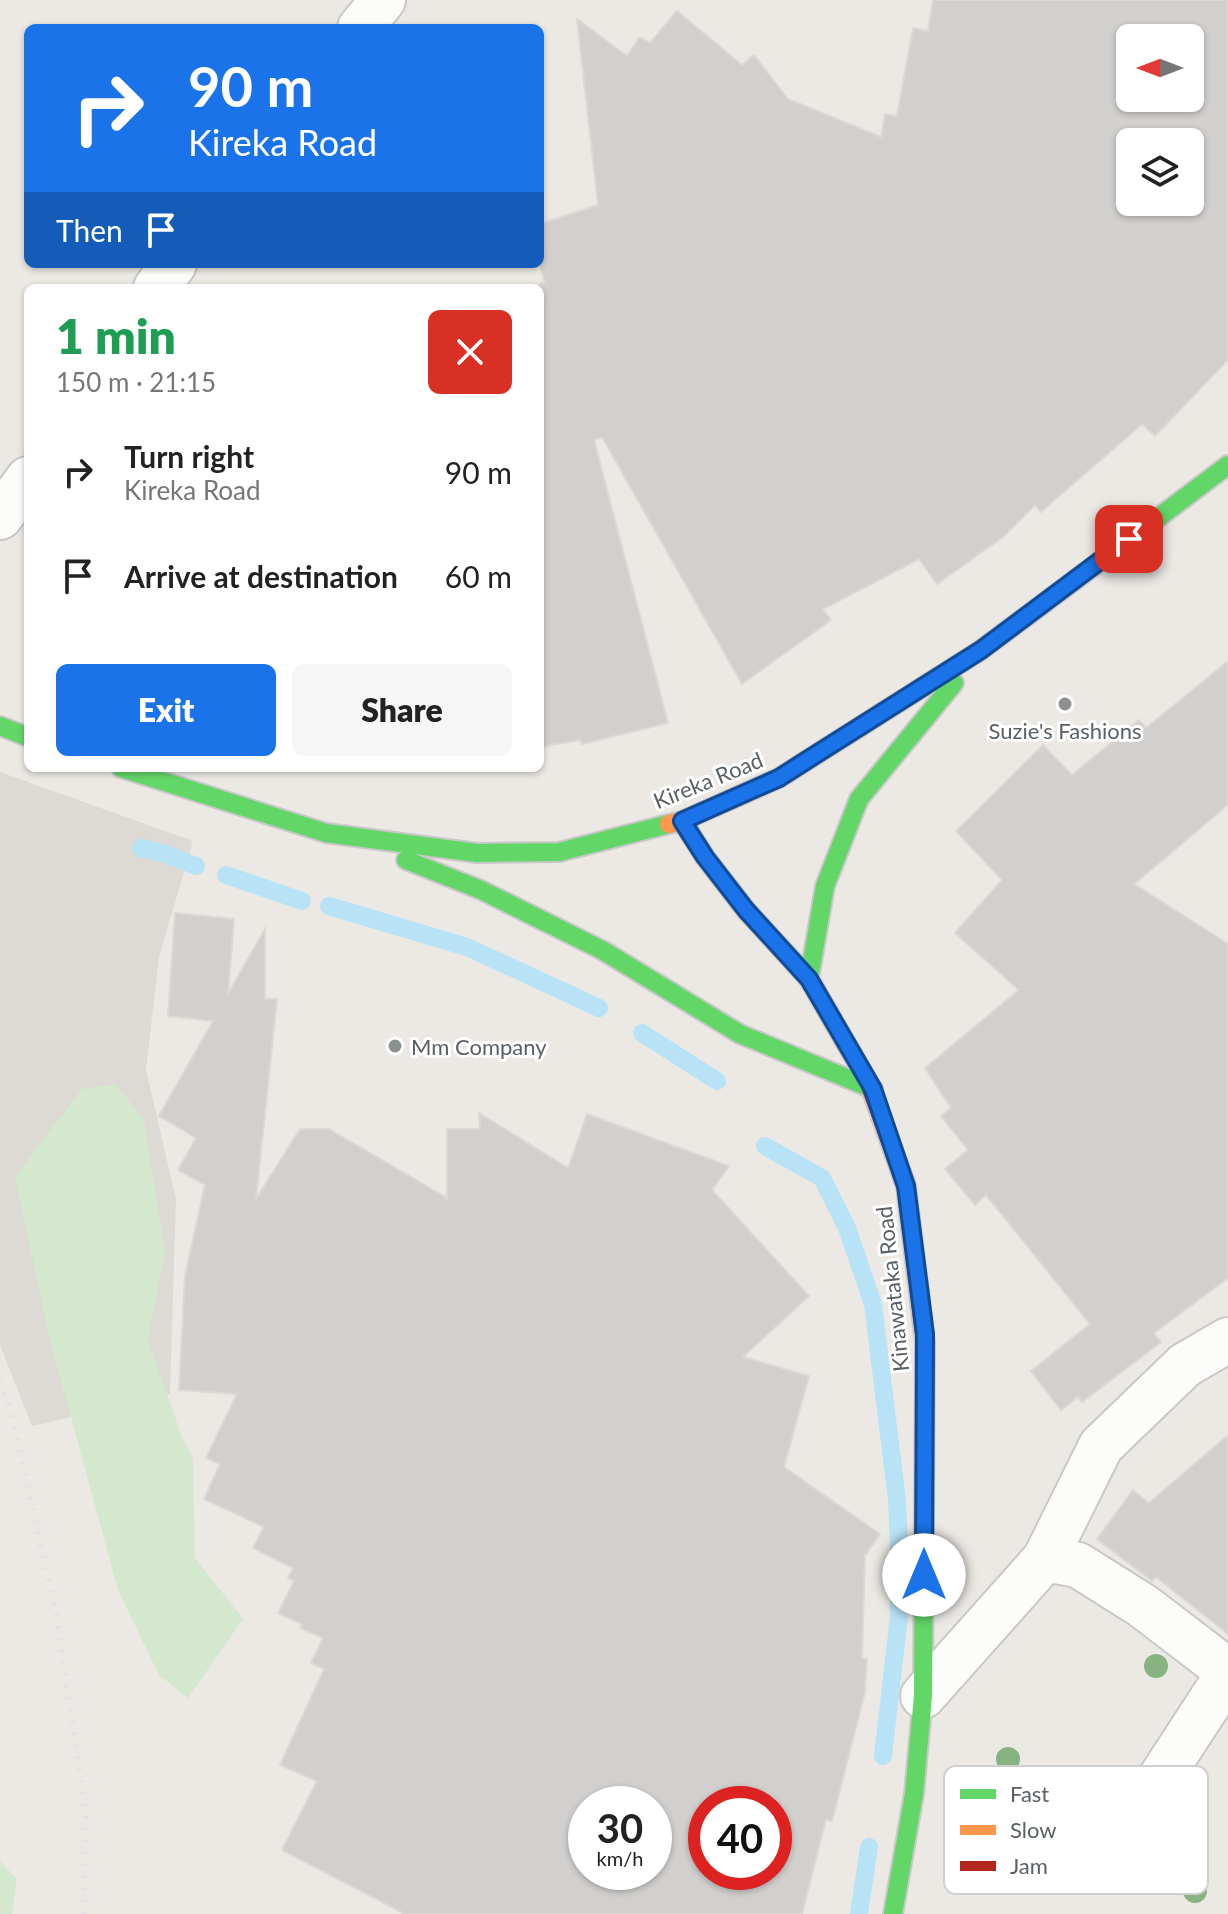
<!DOCTYPE html>
<html lang="en">
<head>
<meta charset="utf-8">
<style>
  :root { --surface:#fff; --page:#f6f6f6; --text:#222; --muted:#767676; --accent:#1a73e8 }
  body { margin:0; font-family:Lato,sans-serif; background:var(--page); color:var(--text); height:100vh; display:flex; flex-direction:column; font-size:30px; white-space:nowrap }
  * { box-sizing:border-box; margin:0 }
  p { font-size:26px; color:var(--muted) }
  .icon { flex:none; width:44px; height:44px; fill:none; stroke:currentColor; stroke-width:2; stroke-linecap:round; stroke-linejoin:round }
  .map { position:relative; flex:1; overflow:hidden }
  .details { position:absolute; left:24px; top:284px; width:520px; height:488px; display:flex; flex-direction:column; background:var(--surface); border-radius:12px; box-shadow:0 2px 6px #0004 }
  .details>* { flex:none }
  .hud { position:absolute; left:24px; top:24px; width:520px; height:244px; border-radius:12px; box-shadow:0 2px 6px #0004; background:#1a73e8; color:#fff; overflow:hidden }
  .needle { width:52px; rotate:270deg }
  .controls { position:absolute; left:1116px; top:24px; display:grid; gap:16px }
  .controls a { display:grid; place-items:center; width:88px; height:88px; border-radius:12px; background:var(--surface); box-shadow:0 2px 6px #0004; font-size:40px }
  .speed { position:absolute; left:568px; top:1786px; display:flex; gap:16px; font-size:40px; font-weight:700; text-align:center }
  .speed>* { display:grid; place-content:center; width:104px; height:104px; border-radius:50%; background:var(--surface); box-shadow:0 2px 6px #0004; line-height:1 }
  .speed small { font-size:20px; font-weight:400 }
  .speed .limit { border:12px solid #d22; background:#fff; color:#111 }
  .pin { position:absolute; display:grid; place-items:center; width:68px; height:68px; color:#fff; margin:-34px; border-radius:16px; box-shadow:0 4px 12px #0006 }
  .me { position:absolute; width:88px; margin:-44px; rotate:0deg; stroke-linejoin:round; filter:drop-shadow(0 0 6px #0008) }
  .turn { display:flex; align-items:center; gap:28px; height:168px; padding:0 32px; font-size:36px }
  .turn .icon { width:104px; height:104px; stroke-width:2.5 }
  .turn b { display:block; font-size:56px; line-height:68px }
  .then { display:flex; align-items:center; height:76px; padding:0 32px; background:#0003; gap:16px; font-size:30px }
  .round { display:grid; place-items:center; flex:none; width:84px; height:84px; border-radius:12px; background:var(--page) }
  .head { display:flex; align-items:center; justify-content:space-between; height:136px; padding:0 32px }
  h1 { font-size:48px; font-weight:800; line-height:60px; color:#1e9e55 }
  .action { display:flex; gap:16px; margin-top:auto; padding:16px 32px }
  .action a { flex:1; height:92px; border-radius:12px; background:var(--accent); color:#fff; font-size:32px; font-weight:800; line-height:92px; text-align:center }
  .action a+a { background:var(--page); color:var(--text) }
  ul { padding:0; list-style:none }
  li { display:flex; align-items:center; gap:24px; height:104px; padding:0 32px }
  li div { flex:1 }
  li b { display:block; font-size:30px }
  li em { font-style:normal }
  .map>svg:first-child { display:block }
</style>
</head>
<body>
<div class="map">
<svg width="1228" height="1914" viewBox="0 0 1228 1914">
  <rect width="100%" height="100%" fill="#ece9e5"/>
  <path fill="#dddad6" d="M0,772L193,841L159,957L146,1070L176,1199L170,1394L32,1426L0,1345Z"/>
  <g fill="#d4e8ce">
    <path d="M116,1084L144,1120L165,1252L148,1340L182,1437L193,1458L195,1558L243,1619L188,1698L159,1675L118,1590L49,1336L15,1177L82,1089Z"/>
    <path d="M0,1861L17,1879L12,1914H0Z"/>
  </g>
  <g fill="none" stroke-linecap="round" stroke-linejoin="round">
    <g stroke="#b8e3f7" stroke-width="18">
      <path d="M141,848L163,853L196,866"/>
      <path d="M226,875L302,901"/>
      <path d="M329,906L467,947L599,1008"/>
      <path d="M642,1033L717,1081"/>
      <path d="M765,1146L822,1178L847,1228L873,1304L897,1500L899,1548V1616L883,1756"/>
      <path d="M859,1914L869,1847"/>
    </g>
  </g>
  <g fill="#d2d0ce" stroke="#dcd8d4" stroke-width="2" fill-rule="evenodd">
    <path d="M933,0H1228V360L1155,436L1142,424L1041,512L1035,505L1003,537L937,584L919,559L823,609L831,620L742,684L602,437L594,440L668,723L582,744L580,740L540,747V284L545,282L540,267V224L598,205L577,19L627,56L640,37L650,43L677,11L742,65L754,55L788,99L881,137L885,114L897,116L913,28L928,31ZM1130,38H1190V98H1130ZM1130,142H1190V202H1130Z"/>
    <path d="M1228,661V805L1134,884L1228,944V1278L1154,1333L1161,1342L1082,1402L1078,1397L1061,1410L1031,1371L1090,1324L986,1195L975,1205L945,1169L968,1150L941,1116L951,1108L925,1068L1019,990L955,933L1002,880L956,831L1043,745L1072,775L1139,720L1146,728Z"/>
    <path d="M175,913L234,919L228,994L265,929V999H277L256,1199L300,1129H329L447,1198V1129H480L479,1113L568,1168L587,1114L729,1166L712,1190L809,1296L743,1357L809,1376L784,1467L880,1534L865,1556L862,1658L867,1659L865,1692L832,1821L826,1819L802,1914H405L282,1850L317,1781L280,1765L324,1669L311,1663L323,1638L300,1628L302,1624L278,1613L294,1581L288,1578L293,1568L253,1548L264,1527L204,1499L220,1464L206,1458L237,1394L179,1390L185,1276L205,1185L178,1170L196,1138L159,1116L213,1021L168,1016ZM586,1804H654V1872H586ZM706,1804H774V1872H706Z"/>
    <path d="M1228,1435V1634L1156,1577L1152,1581L1097,1539L1133,1490L1149,1503Z"/>
  </g>
  <g fill="none" stroke-linecap="round" stroke-linejoin="round">
    <g stroke="#c8c8c8" stroke-width="48">
      <g id="street">
        <path d="M360,28L383,0"/>
        <path d="M156,288L174,264"/>
        <path d="M0,517L28,479"/>
        <path d="M1045,1559L1078,1565L1143,1606L1228,1671"/>
        <path d="M923,1696L1045,1559L1101,1446L1185,1365L1228,1340"/>
        <path d="M1107,1860L1228,1674"/>
      </g>
    </g>
    <g stroke="#c8c8c8" stroke-width="22">
      <g id="fast">
        <path d="M1130,539L1228,465"/>
        <path d="M0,726L28,737"/>
        <path d="M121,768L326,833L477,853L559,852L669,824"/>
        <path d="M406,860L481,890L602,950L740,1034L873,1089"/>
        <path d="M809,979L825,886L859,799L954,683"/>
        <path d="M893,1914L914,1794L923,1696L925,1343"/>
      </g>
    </g>
    <g stroke="#c8c8c8" stroke-width="22">
      <g id="slow">
        <path d="M682,821L705,857L746,910L809,979L869,1083"/>
        <path d="M669,824L682,821L779,778L981,650L1130,539"/>
      </g>
    </g>
    <g stroke="#c8c8c8" stroke-width="22">
      <path id="jam" d="M869,1083L906,1186L925,1343"/>
    </g>
    <use href="#street" stroke="#fcfcfb" stroke-width="44"/>
    <use href="#fast" stroke="#63d668" stroke-width="18"/>
    <use href="#slow" stroke="#ff974d" stroke-width="18"/>
    <use href="#jam" stroke="#b3261e" stroke-width="18"/>
    <path stroke="#e2e2e2" stroke-width="6" stroke-dasharray="2 10" stroke-linecap="butt" d="M0,1381L11,1413L55,1608L86,1813L83,1914"/>
  </g>
  <g fill="#87b380">
    <circle cx="1156" cy="1666" r="12"/>
    <circle cx="1008" cy="1759" r="12"/>
    <circle cx="1195" cy="1891" r="12"/>
  </g>
  <g fill="none" stroke-linecap="round" stroke-linejoin="round">
    <g stroke="#114b97" stroke-width="20">
      <path id="route" d="M924,1575L925,1334L906,1186L873,1089L809,979L746,910L705,857L682,821L779,778L804,762L981,650L1129,539"/>
    </g>
    <use href="#route" stroke="#1a73e8" stroke-width="14"/>
  </g>
  <g fill="#8d9091" stroke="#fff" stroke-width="3">
    <circle cx="1065" cy="704" r="8"/>
    <circle cx="395" cy="1046" r="8"/>
  </g>
  <g text-anchor="middle" dominant-baseline="central" stroke-width="6" stroke-linejoin="round" paint-order="stroke">
    <g font-size="22" fill="#5a6064" stroke="#fff">
      <text x="1065" y="730">Suzie's Fashions</text>
      <text x="411" y="1046" text-anchor="start">Mm Company</text>
    </g>
    <g font-size="22" fill="#5a6064" stroke="#fff">
      <text transform="translate(708 780) rotate(-22)">Kireka Road</text>
      <text transform="translate(892 1289) rotate(-96)">Kinawataka Road</text>
    </g>
  </g>
  <rect x="944" y="1766" width="264" height="128" rx="12" fill="#fff" stroke="#cecfd0" stroke-width="2"/>
  <rect x="960" y="1789" width="36" height="10" fill="#63d668"/>
  <rect x="960" y="1825" width="36" height="10" fill="#ff974d"/>
  <rect x="960" y="1861" width="36" height="10" fill="#b3261e"/>
  <g font-size="22" fill="#5a6064">
    <text x="1010" y="1802">Fast</text>
    <text x="1010" y="1838">Slow</text>
    <text x="1010" y="1874">Jam</text>
  </g>
</svg>
<div class="controls">
<a><svg class="needle" viewBox="-14 -14 28 28"><path d="M0-13l5 13h-10z" fill="#e53935"/><path d="M0 13l5-13h-10z" fill="#767676"/></svg></a>
<a><svg class="icon" aria-label="layers" viewBox="0 0 24 24"><path d="M12 4l9 5-9 5-9-5zM3 14l9 5 9-5"/></svg></a>
</div>
<div class="speed"><div>30<small>km/h</small></div><div class="limit">40</div></div>
<div class="pin" style="left:1129px;top:539px;background:#d93025"><svg class="icon" aria-label="arrive" viewBox="0 0 24 24"><path d="M6 21V4h12l-3 4 3 4H6"/></svg></div>
<svg class="me" style="left:924px;top:1575px" viewBox="-20 -20 40 40"><circle r="19" fill="#fff"/><path d="M0-13L10 11 0 6-10 11z" fill="#1a73e8"/></svg>
<div class="hud">
<div class="turn"><svg class="icon" aria-label="right" viewBox="0 0 24 24"><path d="M7 20v-9h11M14 6l5 5-5 5"/></svg><div><b>90 m</b>Kireka Road</div></div>
<div class="then">Then<svg class="icon" aria-label="arrive" viewBox="0 0 24 24"><path d="M6 21V4h12l-3 4 3 4H6"/></svg></div>
</div>
<section class="details">
<div class="head"><div><h1>1 min</h1><p>150 m · 21:15</p></div><a class="round" style="background:#d93025;color:#fff"><svg class="icon" aria-label="close" viewBox="0 0 24 24"><path d="M6 6l12 12M18 6L6 18"/></svg></a></div>
<ul>
<li><svg class="icon" aria-label="right" viewBox="0 0 24 24"><path d="M7 20v-9h11M14 6l5 5-5 5"/></svg><div><b>Turn right</b><p>Kireka Road</p></div><em>90 m</em></li>
<li><svg class="icon" aria-label="arrive" viewBox="0 0 24 24"><path d="M6 21V4h12l-3 4 3 4H6"/></svg><div><b>Arrive at destination</b></div><em>60 m</em></li>
</ul>
<div class="action"><a>Exit</a><a>Share</a></div>
</section>
</div>
</body>
</html>
